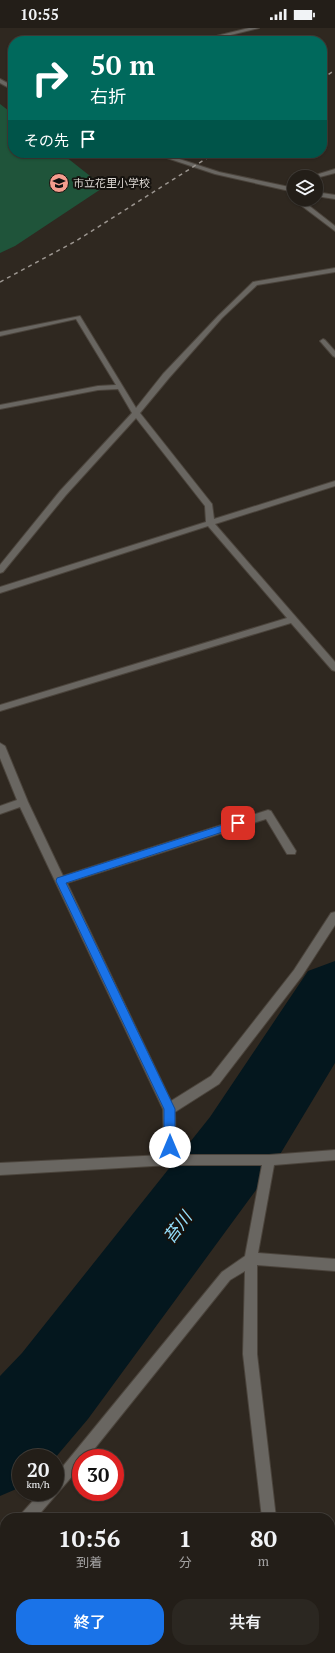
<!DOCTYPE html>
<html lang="ja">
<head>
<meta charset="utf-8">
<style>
  :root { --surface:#231e18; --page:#2b2721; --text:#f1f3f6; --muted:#a3a2a2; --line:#403c37; --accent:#1a73e8 }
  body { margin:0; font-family:"PT Serif","Noto Sans JP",serif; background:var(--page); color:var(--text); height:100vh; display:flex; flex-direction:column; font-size:15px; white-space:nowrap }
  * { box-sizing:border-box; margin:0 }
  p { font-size:13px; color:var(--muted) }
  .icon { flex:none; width:22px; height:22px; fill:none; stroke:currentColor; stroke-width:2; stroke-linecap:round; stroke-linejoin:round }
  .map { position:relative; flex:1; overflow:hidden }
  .sheet { position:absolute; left:0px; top:1485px; width:335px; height:140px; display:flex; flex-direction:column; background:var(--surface); border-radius:16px 16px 0 0; box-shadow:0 1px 3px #0004,0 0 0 1px var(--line) }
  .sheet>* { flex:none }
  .guide { position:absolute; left:8px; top:8px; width:319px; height:122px; border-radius:16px; box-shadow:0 1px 3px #0004,0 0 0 1px var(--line); background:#00695c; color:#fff; overflow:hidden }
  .fabs { position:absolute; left:287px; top:142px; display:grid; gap:8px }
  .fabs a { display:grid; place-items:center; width:36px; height:36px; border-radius:50%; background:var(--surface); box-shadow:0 1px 3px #0004,0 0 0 1px var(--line); font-size:20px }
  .speed { position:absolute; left:12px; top:1421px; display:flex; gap:8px; font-size:20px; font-weight:700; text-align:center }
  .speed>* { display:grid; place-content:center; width:52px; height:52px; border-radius:50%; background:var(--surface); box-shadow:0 1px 3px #0004,0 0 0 1px var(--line); line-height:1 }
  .speed small { font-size:10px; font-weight:400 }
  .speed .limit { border:6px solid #d22; background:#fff; color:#111 }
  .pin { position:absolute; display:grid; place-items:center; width:34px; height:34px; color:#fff; margin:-17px; border-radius:8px; box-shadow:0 2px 6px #0006 }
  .me { position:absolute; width:44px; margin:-22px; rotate:0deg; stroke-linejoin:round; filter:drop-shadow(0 0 3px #0008) }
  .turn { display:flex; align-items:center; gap:14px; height:84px; padding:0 16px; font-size:18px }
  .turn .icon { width:52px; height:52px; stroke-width:2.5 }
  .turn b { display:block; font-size:28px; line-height:34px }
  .then { display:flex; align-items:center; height:38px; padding:0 16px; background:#0003; gap:8px; font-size:15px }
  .eta { display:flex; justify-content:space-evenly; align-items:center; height:68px; text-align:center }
  .eta b { font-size:24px; font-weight:600; line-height:28px }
  .action { display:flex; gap:8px; margin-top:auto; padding:8px 16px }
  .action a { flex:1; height:46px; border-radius:16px; background:var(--accent); color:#fff; font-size:16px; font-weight:600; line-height:46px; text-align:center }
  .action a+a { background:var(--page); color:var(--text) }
  .status { display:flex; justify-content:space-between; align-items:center; height:28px; padding:0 20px; background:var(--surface); direction:ltr }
  .status svg { height:11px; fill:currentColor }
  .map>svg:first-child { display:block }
</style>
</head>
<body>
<div class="status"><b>10:55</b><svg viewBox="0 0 49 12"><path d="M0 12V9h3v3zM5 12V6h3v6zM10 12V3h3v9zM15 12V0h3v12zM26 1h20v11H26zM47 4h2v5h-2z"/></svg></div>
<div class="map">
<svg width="335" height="1625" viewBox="0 0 335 1625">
  <rect width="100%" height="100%" fill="#2f2820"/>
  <path fill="#1f543a" d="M0,76L13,86V125H61L104,159L15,218L0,225Z"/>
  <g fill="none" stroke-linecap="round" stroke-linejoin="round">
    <path fill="#04171e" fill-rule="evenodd" d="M335,933V1035L270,1143L88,1391L55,1430H21V1459L0,1468V1348L22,1325L210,1089L308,943Z"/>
    <g stroke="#4b443c" stroke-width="2">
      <g id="minor">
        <path d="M249,0H259L206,13H196Z"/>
        <path d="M0,51L13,58V62L0,55Z"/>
        <path d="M152,125H161L219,144L294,160V164L215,146Z"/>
        <path d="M335,141V145L316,150L309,149Z"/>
        <path d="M316,164L335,167V171L316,168Z"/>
        <path d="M296,171H302L303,173L335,198V203L298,175Z"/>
        <path d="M335,240V244L257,257L222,290L169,350L140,385L212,476L214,491L335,453V458L215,496L335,634V643L332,642L291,595L0,683V677L287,590L208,498L0,565V559L206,494L205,478L136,390L66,467L3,544L0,545V537L60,463L132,385L118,361L98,362L0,381V377L98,358L116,357L76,291L0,308V304L80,288L136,380L163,346L218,288L253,254Z"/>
        <path d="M323,311L325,312L335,323V329L333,328L320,313Z"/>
        <path d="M0,715L5,718L28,774L63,848L268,782L271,783L296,823L295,826H287L266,791L67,855L171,1073L211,1048L294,942L331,885L335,884V897L302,948L219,1056L175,1084L176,1127H269L335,1122V1132L274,1137L258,1225L335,1231V1243L257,1237V1326L276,1490H262L243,1326L245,1243L230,1252L87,1430H81V1438L36,1490H20L22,1485L41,1464H55V1448L222,1244L245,1228L262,1137H170L0,1147V1135L164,1127L163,1081L20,779L0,786V778L17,772L0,730Z"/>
        <path d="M5,1509V1526L0,1528V1511Z"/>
        <rect x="279" y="1620" width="14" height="5"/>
      </g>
    </g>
    <use href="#minor" fill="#696661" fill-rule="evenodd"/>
    <g stroke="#9b958f" stroke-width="1.5" stroke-dasharray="4 4" stroke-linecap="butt">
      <path d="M322,51L335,42"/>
      <path d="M0,254L76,213L215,125"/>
    </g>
  </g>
  <path fill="#1a73e8" stroke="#114b97" d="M238,792L241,793L243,795L241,798L66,855L175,1081V1119L174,1123L170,1124L166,1123L164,1119V1081L56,853L57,850Z"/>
  <defs>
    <g id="school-disc" transform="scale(1)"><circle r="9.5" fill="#f59d8e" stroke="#15120e"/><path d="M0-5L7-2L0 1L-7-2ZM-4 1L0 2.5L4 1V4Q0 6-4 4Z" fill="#111"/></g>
  </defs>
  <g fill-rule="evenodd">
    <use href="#school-disc" x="59" y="155"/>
  </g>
  <g text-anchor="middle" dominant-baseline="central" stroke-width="4" stroke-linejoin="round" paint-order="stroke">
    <g font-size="11" fill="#dcd7d2" stroke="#15120e" text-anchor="start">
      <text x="73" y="155">市立花里小学校</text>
    </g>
    <g font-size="17" font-style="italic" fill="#95e0fd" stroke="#15120e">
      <text transform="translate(177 1199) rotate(-53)">苔川</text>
    </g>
  </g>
</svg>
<div class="fabs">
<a><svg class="icon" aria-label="layers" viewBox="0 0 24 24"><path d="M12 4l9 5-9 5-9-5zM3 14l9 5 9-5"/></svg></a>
</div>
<div class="speed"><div>20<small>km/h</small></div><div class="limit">30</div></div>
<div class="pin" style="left:238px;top:795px;background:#d93025"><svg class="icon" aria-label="arrive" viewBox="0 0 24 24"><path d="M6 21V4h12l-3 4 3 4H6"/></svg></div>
<svg class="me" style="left:170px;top:1119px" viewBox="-20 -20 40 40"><circle r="19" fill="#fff"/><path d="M0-13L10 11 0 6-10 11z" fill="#1a73e8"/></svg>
<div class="guide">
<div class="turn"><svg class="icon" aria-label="right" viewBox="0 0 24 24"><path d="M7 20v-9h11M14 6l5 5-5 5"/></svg><div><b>50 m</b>右折</div></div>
<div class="then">その先<svg class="icon" aria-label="arrive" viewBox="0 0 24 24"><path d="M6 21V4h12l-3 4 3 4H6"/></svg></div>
</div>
<section class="sheet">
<div class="eta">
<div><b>10:56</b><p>到着</p></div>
<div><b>1</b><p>分</p></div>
<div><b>80</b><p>m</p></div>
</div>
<div class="action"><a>終了</a><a>共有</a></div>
</section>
</div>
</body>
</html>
